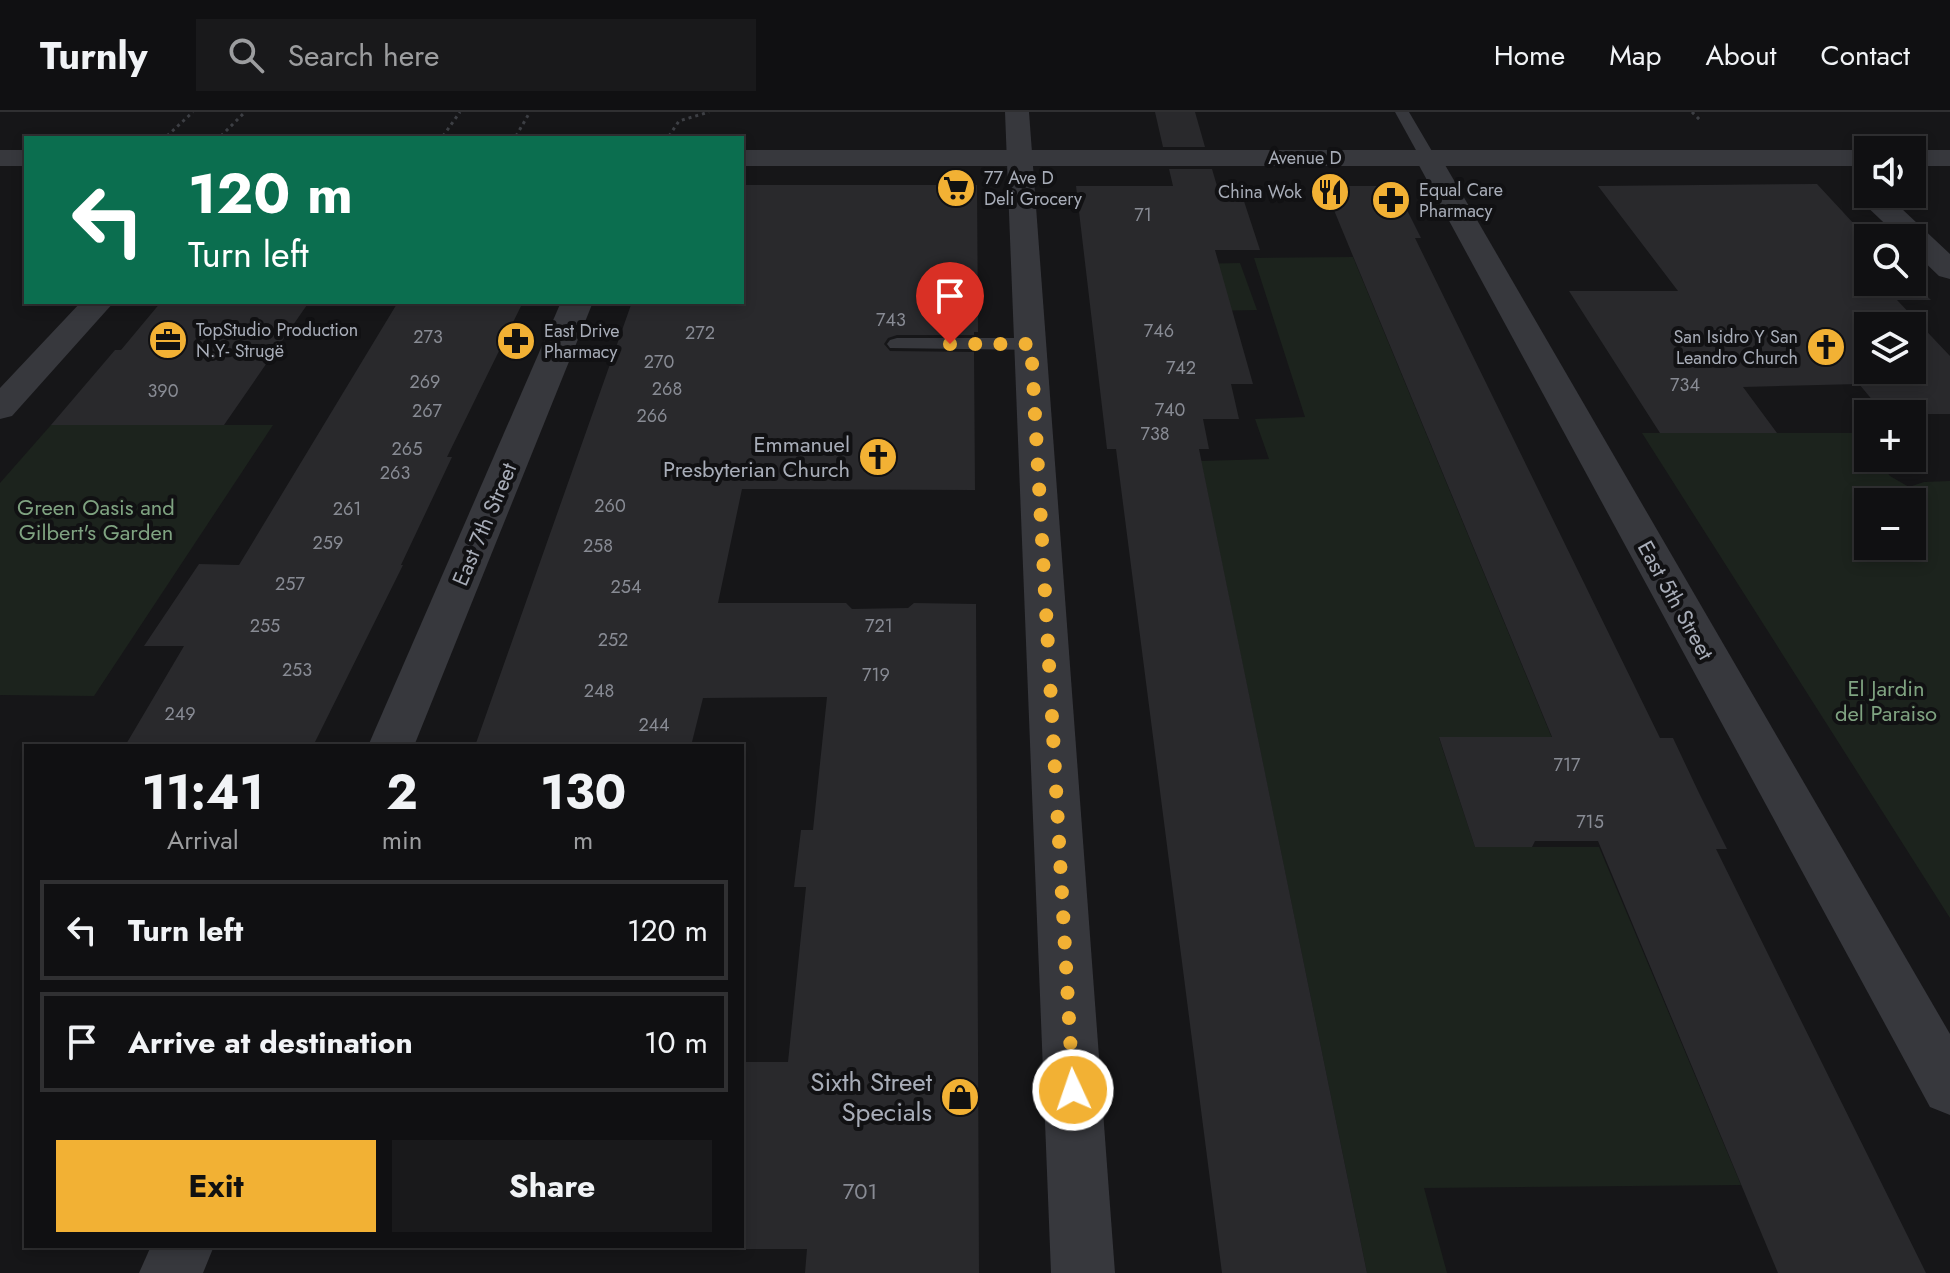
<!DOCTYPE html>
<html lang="en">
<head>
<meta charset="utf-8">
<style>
  :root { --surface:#101012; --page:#19191b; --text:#f1f3f6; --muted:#9c9d9f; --line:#303032; --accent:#f2b134 }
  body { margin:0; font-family:Jost,sans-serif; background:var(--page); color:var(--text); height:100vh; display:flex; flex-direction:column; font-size:30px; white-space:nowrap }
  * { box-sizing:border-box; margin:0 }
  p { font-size:26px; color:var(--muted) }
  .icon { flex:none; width:44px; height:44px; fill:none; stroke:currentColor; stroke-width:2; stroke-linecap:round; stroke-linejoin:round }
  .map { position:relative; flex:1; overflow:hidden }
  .drawer { position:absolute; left:24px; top:632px; width:720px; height:504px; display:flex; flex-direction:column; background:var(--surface); border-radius:0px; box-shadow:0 4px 12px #0003,0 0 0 2px var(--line) }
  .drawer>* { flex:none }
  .banner { position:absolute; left:24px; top:24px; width:720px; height:168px; border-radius:0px; box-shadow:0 4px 12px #0003,0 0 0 2px var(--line); background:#0b6e4f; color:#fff; overflow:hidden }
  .controls { position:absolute; left:1854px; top:24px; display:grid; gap:16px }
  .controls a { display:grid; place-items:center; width:72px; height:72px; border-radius:0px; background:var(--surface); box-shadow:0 4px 12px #0003,0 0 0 2px var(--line); font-size:40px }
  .pin { position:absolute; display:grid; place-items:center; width:68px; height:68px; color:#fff; margin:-82px -34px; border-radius:50% 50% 50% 0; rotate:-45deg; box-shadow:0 0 8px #0007 }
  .pin .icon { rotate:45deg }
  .me { position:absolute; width:88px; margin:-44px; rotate:357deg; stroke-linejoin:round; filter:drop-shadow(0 0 6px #0008) }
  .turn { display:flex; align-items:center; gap:28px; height:168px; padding:0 32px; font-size:36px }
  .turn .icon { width:104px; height:104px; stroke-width:2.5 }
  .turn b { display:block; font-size:56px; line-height:68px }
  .eta { display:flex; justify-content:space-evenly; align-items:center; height:136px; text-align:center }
  .eta b { font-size:48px; font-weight:700; line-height:56px }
  .button { display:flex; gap:16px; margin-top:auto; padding:16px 32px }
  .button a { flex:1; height:92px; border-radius:0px; background:var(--accent); color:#111; font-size:32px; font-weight:700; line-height:92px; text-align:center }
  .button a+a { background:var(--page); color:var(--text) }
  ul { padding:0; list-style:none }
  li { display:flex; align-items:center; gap:24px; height:100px; margin:0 16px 12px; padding:0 16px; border:4px solid var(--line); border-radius:0px }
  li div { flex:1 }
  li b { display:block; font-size:30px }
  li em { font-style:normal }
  header { display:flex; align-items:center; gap:48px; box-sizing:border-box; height:112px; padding:0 40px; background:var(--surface); border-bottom:2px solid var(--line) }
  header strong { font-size:38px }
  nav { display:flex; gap:44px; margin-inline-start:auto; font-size:28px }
  .search { width:560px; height:72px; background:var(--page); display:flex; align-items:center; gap:20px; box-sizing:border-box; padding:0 28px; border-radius:0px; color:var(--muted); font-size:30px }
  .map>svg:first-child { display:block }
</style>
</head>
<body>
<header>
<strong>Turnly</strong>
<div class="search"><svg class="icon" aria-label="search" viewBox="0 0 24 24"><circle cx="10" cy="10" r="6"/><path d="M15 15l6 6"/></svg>Search here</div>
<nav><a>Home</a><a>Map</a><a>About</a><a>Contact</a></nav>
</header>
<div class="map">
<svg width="1950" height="1161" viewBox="0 0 1950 1161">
  <rect width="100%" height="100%" fill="#161618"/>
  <g fill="#1c231d" fill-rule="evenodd">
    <path d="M1353,145L1552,626H1439L1475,735H1599L1741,1073L1424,1076L1447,1161H1367L1201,349L1269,347L1255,307L1305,305L1254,146Z"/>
    <path d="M1240,151L1257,198L1110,201L1099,154Z"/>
    <path d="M51,313H273L94,584L0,583V371Z"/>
    <path d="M1642,321H1853L1868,338V346H1875L1890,364L1909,375L1924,370L1950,369V806ZM1912,390V434H1868V390Z"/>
  </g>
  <g fill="#29292c" fill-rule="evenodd">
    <path d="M1155,0H1195L1205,35H1163Z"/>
    <path d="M1169,57H1212L1217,74H1239L1260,138H1215L1253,272H1231L1239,307H1203L1209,337H1199L1367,1161H1222L1116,337H1107L1076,74H1173Z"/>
    <path d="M1817,72L1868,127V170H1912L1931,188H1897L1950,244V302H1884L1859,272L1743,275L1777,321H1660L1569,179H1678L1598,74ZM1868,214H1912V258H1868Z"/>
    <path d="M742,73H977L978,220H974V223H897L888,226L884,232L890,239L974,240L975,378L742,377L718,491H846L852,497L908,496L914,491L976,492L979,1161H805L807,1137H742V950H788L806,775H794L801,718H813L827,585L703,586L691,634H475L632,190H742Z"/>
    <path d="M1324,74H1395L1421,126H1415L1660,626H1673L1699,681L1727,737H1716L1926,1161H1778L1598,729H1535L1532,735H1475L1439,625H1552Z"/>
    <path d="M161,190H309L224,313H51L115,238H121Z"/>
    <path d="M398,190H523L447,345H452L401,453H403L313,634H125L184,534H144L199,452L239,453Z"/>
  </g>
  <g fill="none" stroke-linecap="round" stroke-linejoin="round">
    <g stroke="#3d3f44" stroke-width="3" stroke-dasharray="3 4" stroke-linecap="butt">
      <path d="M1692,0L1700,8"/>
      <path d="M167,24L193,0"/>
      <path d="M221,24L245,0"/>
      <path d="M443,24L460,0"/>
      <path d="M516,24L530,0"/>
      <path d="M669,24L679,9L709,0"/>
    </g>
    <g fill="#37383d" fill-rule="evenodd">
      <path d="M1395,0H1409L1436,46L1434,49H1422Z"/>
      <path d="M897,226H1031L1041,232L1031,238L890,236L887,232L890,228Z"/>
    </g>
    <g fill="#37383d" fill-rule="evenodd">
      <path d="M1005,0H1029L1115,1161H1051Z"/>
      <path d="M1428,38L1437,40L1441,46L1950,922V1003L1930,995L1415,46L1419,40Z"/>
      <path d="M1868,74V82H1886L1950,142V167L1939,164L1912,138V126H1900L1860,88L1856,82L1860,76Z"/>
      <path d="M81,190H114L12,304L0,307V276Z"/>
      <path d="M561,190H593L414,634H368Z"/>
      <path d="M151,1134H214L203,1161H139Z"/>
    </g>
    <g fill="#37383d" fill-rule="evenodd">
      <rect x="0" y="38" width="26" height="16"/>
      <rect x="742" y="38" width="1126" height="16"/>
      <rect x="1912" y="38" width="38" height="16"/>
    </g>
  </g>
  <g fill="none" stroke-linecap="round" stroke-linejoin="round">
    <path stroke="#f2b134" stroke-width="14" stroke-dasharray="0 25.2" d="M950,232H1031L1073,978"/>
  </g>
  <defs>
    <g id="supermarket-disc" transform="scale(2)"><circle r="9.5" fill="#f2b134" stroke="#111113"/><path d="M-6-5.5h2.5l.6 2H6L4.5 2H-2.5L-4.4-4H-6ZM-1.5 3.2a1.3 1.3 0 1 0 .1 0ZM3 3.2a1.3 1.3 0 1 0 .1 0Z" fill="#111"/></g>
    <g id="restaurant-disc" transform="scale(2)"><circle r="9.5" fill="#f2b134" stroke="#111113"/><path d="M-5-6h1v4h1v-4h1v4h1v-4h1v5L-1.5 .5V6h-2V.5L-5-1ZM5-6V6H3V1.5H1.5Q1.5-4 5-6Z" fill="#111"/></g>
    <g id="pharmacy-disc" transform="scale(2)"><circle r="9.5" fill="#f2b134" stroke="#111113"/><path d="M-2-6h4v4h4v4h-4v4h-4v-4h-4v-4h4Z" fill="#111"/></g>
    <g id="office-disc" transform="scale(2)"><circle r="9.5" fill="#f2b134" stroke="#111113"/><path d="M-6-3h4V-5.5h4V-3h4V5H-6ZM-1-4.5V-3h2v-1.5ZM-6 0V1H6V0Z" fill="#111"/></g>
    <g id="church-disc" transform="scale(2)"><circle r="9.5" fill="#f2b134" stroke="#111113"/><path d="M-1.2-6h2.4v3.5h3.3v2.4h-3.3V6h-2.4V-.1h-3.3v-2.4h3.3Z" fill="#111"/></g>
    <g id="shop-disc" transform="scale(2)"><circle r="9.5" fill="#f2b134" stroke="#111113"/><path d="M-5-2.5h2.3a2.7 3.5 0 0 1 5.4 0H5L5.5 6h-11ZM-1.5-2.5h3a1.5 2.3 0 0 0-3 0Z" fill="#111"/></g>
  </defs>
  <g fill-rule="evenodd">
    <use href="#supermarket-disc" x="956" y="76"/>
    <use href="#restaurant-disc" x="1330" y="80"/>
    <use href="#pharmacy-disc" x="1391" y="88"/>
    <use href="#office-disc" x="168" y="228"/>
    <use href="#pharmacy-disc" x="516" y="229"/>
    <use href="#church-disc" x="1826" y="235"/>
    <use href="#church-disc" x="878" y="345"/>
    <use href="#shop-disc" x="960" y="985"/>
  </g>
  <g text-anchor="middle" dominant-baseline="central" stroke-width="8" stroke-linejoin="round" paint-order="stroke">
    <g font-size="18" fill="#a8adb8" stroke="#111113">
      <text x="1305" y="46">Avenue D</text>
    </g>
    <g font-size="18" fill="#a8adb8" stroke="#111113" text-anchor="start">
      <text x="984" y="66">77 Ave D<tspan x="984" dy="21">Deli Grocery</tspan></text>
      <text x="1419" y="78">Equal Care<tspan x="1419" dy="21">Pharmacy</tspan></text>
      <text x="1302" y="80" text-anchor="end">China Wok</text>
      <text x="196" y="218">TopStudio Production<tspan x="196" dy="21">N.Y- Strugë</tspan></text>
      <text x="544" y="219">East Drive<tspan x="544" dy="21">Pharmacy</tspan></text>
      <text x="1798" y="225" text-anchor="end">San Isidro Y San<tspan x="1798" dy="21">Leandro Church</tspan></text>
    </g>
    <g font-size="18" fill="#888b94">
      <text x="1143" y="103">71</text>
      <text x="891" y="208">743</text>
      <text x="1159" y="219">746</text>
      <text x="700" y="221">272</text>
      <text x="428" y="225">273</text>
      <text x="659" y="250">270</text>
      <text x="1181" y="256">742</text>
      <text x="425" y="270">269</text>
      <text x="1685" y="273">734</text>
      <text x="667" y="277">268</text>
      <text x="163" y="279">390</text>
      <text x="1170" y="298">740</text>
      <text x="427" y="299">267</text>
      <text x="652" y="304">266</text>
      <text x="1155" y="322">738</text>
      <text x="407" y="337">265</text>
      <text x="395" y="361">263</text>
      <text x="610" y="394">260</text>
      <text x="347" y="397">261</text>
      <text x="328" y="431">259</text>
      <text x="598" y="434">258</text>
      <text x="290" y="472">257</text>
      <text x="626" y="475">254</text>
      <text x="265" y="514">255</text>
      <text x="879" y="514">721</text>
      <text x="613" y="528">252</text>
      <text x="297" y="558">253</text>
      <text x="876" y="563">719</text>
      <text x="599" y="579">248</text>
      <text x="180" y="602">249</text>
      <text x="654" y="613">244</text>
      <text x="1567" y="653">717</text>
      <text x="1590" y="710">715</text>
    </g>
    <g font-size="22" fill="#a8adb8" stroke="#111113" text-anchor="end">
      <text x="850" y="332">Emmanuel<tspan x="850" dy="25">Presbyterian Church</tspan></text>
    </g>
    <g font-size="22" fill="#7fa381" stroke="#111113">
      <text x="96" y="395">Green Oasis and<tspan x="96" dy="25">Gilbert's Garden</tspan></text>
      <text x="1886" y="576">El Jardin<tspan x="1886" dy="25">del Paraiso</tspan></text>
    </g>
    <g font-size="22" fill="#a8adb8" stroke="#111113">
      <text transform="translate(484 412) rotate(-67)">East 7th Street</text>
      <text transform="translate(1676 488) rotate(61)">East 5th Street</text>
    </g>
    <g font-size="22" fill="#888b94">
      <text x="860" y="1079">701</text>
    </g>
    <g font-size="26" fill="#a8adb8" stroke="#111113" text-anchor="end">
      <text x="932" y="970">Sixth Street<tspan x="932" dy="30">Specials</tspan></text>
    </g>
  </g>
</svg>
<div class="controls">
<a><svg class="icon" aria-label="sound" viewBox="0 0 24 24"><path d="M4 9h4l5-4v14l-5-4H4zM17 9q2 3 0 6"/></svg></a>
<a><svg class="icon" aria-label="search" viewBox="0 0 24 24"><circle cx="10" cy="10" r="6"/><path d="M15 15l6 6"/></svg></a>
<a><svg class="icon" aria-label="layers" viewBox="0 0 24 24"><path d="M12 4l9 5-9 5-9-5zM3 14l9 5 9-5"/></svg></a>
<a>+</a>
<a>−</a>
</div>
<div class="pin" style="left:950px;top:232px;background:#d93025"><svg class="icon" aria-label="arrive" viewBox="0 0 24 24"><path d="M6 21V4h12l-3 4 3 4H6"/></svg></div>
<svg class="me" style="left:1073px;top:978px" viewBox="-20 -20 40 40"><circle r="17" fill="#f2b134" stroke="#fff" stroke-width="3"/><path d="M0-11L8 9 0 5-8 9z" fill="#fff"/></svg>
<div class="banner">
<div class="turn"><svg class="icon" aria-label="left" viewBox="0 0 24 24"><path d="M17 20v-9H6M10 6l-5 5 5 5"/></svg><div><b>120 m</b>Turn left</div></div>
</div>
<section class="drawer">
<div class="eta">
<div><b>11:41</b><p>Arrival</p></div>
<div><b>2</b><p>min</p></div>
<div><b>130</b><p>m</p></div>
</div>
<ul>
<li><svg class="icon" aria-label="left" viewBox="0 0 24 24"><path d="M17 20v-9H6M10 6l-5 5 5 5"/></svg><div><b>Turn left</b></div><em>120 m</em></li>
<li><svg class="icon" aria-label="arrive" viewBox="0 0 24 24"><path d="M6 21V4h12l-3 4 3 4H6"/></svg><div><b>Arrive at destination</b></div><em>10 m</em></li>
</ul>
<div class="button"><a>Exit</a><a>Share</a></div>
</section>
</div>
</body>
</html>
